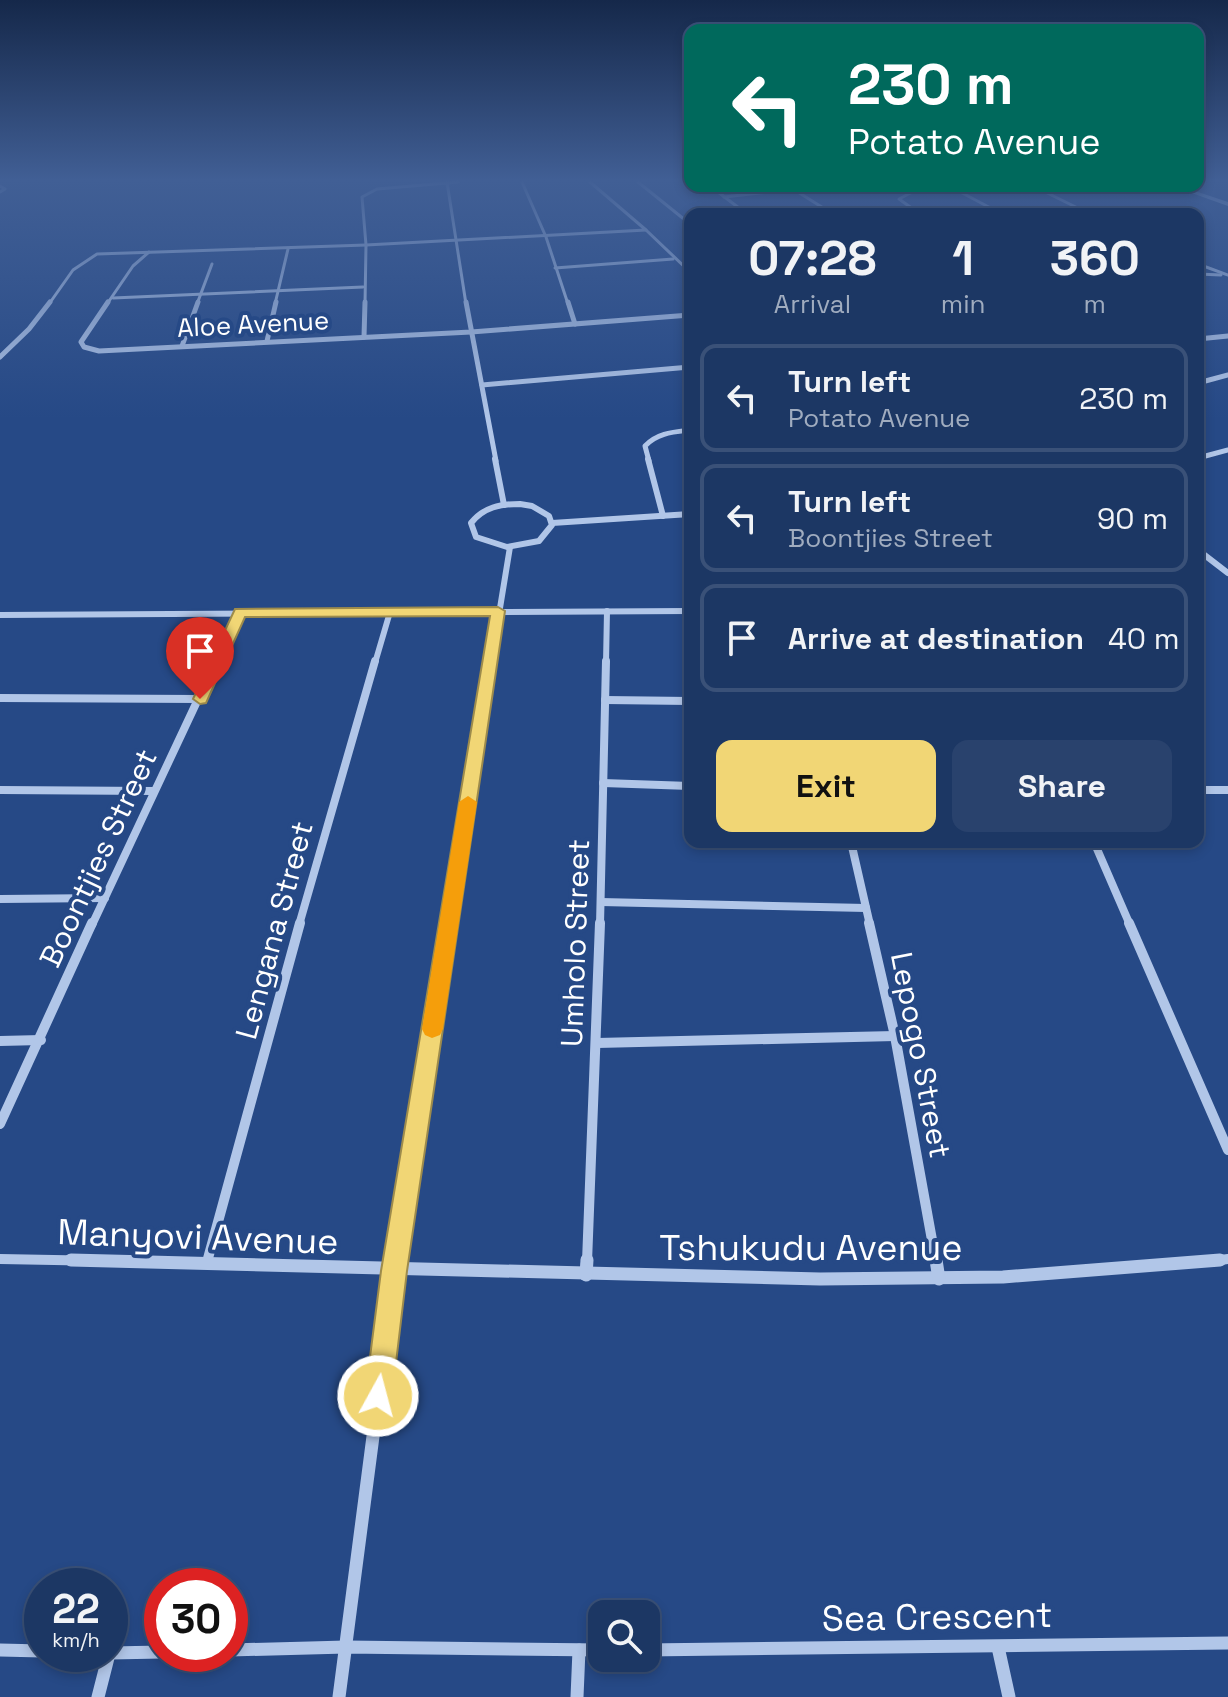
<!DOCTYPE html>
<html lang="en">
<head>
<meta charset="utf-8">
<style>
  :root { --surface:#1c3764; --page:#29426d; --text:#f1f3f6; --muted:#a0acbf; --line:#3a5178; --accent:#f1d675 }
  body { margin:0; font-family:"Space Grotesk",sans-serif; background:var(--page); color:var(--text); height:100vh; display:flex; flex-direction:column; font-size:30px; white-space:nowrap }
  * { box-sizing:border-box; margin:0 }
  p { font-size:26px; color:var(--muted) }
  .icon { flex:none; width:44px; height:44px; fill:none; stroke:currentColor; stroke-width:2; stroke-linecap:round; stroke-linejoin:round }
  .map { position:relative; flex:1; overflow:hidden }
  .details { position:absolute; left:684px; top:208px; width:520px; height:640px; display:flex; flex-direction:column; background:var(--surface); border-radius:16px; box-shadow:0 4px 12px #0003,0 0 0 2px var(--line) }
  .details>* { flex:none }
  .guide { position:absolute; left:684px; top:24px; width:520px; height:168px; border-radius:16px; box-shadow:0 4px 12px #0003,0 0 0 2px var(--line); background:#00695c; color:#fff; overflow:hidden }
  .tools { position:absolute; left:588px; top:1600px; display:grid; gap:16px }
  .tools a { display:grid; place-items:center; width:72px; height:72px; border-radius:16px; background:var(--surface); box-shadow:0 4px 12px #0003,0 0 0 2px var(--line); font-size:40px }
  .speed { position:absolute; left:24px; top:1568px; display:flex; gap:16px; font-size:40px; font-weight:700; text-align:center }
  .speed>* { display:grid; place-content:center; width:104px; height:104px; border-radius:50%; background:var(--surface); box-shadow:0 4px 12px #0003,0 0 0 2px var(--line); line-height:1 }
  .speed small { font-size:20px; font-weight:400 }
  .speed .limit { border:12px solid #d22; background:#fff; color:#111 }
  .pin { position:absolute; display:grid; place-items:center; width:68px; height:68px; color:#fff; margin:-82px -34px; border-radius:50% 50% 50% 0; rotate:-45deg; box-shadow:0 0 8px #0007 }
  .pin .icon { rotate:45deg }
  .me { position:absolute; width:88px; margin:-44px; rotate:7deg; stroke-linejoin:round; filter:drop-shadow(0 0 6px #0008) }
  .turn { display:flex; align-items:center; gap:28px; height:168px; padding:0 32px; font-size:36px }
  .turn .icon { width:104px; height:104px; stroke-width:2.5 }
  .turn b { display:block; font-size:56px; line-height:68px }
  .eta { display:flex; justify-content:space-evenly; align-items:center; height:136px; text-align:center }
  .eta b { font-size:48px; font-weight:700; line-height:56px }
  .cta { display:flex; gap:16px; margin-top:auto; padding:16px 32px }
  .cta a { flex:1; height:92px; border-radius:16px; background:var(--accent); color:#111; font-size:32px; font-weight:700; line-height:92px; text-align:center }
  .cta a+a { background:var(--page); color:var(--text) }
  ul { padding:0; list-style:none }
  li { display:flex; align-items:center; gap:24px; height:108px; margin:0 16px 12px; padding:0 16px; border:4px solid var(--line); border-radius:16px }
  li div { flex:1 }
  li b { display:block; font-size:30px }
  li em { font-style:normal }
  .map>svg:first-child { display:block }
</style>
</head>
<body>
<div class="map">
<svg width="1228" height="1697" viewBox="0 0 1228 1697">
  <rect width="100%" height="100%" fill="#264986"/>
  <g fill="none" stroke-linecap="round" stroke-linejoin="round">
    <g stroke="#b1c6e8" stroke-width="3">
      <path d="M447,182L466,304"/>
      <path d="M522,182L546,237L568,304"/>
      <path d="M638,182L690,224"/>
      <path d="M0,186L5,189L0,192"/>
      <path d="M710,186L747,214"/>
      <path d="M949,186L1002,214"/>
      <path d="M1033,186L1090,214"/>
      <path d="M793,189L833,214"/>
      <path d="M724,197L821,186"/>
      <path d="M920,214L899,199L924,186"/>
      <path d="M646,230L690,272"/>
      <path d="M1198,264L1228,275"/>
      <path d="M555,268L673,259"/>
      <path d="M1198,274L1221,275"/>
      <path d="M113,298L363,287"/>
      <path d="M49,304L73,270L97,254L366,245L646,230L590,182"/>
      <path d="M107,304L133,266L149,252"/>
      <path d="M197,304L212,264"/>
      <path d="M275,304L288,249"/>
      <path d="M365,304L366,245L362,197L377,189L458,182"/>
    </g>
    <g stroke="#b1c6e8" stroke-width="5">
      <path d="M108,302L81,342L84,347L99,351L471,332L690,315"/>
      <path d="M466,302L496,461"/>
      <path d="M568,302L575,324"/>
      <path d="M364,337L365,302"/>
      <path d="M1198,339L1228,336"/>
      <path d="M267,341L276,302"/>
      <path d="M182,346L198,302"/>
      <path d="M0,357L29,329L50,302"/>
      <path d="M1198,383L1228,375"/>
      <path d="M482,385L690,367"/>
      <path d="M1198,458L1228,450"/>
      <path d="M649,461L645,446C657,433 673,432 690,430"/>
    </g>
    <g stroke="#b1c6e8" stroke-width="6">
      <path d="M495,459L504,505"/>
      <path d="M648,459L663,516"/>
      <path d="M520,504L532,506L549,516L552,525L539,541L507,547L476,537L471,523C484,507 500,504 520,504Z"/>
      <path d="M552,523L690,514"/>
      <path d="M1198,550L1228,573"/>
      <path d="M0,615L690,611"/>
      <path d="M215,663L240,612"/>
      <path d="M375,663L390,612"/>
      <path d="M491,663L510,547"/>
      <path d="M606,663L607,611"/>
    </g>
    <g stroke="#b1c6e8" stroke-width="8">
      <path d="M0,698L200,699"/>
      <path d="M605,700L690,701"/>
      <path d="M603,783L690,786"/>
      <path d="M0,790L153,791"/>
      <path d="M1198,790H1228"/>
      <path d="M851,842L870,925"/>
      <path d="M1094,842L1130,925"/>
      <path d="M0,899L105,898"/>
      <path d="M601,902L866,908"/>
      <path d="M92,925L216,661"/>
      <path d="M299,925L375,661"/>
      <path d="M449,925L492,661"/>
      <path d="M600,925L606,661"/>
    </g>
    <g stroke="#b1c6e8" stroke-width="10">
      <path d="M869,923L895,1036L936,1262"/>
      <path d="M1129,923L1228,1150"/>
      <path d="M0,1041L41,1040"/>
      <path d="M597,1043L895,1036"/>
      <path d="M0,1124L92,923"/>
      <path d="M0,1259L161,1262"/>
      <path d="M207,1262L300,923"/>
      <path d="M395,1262L450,923"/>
      <path d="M587,1262L600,923"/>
      <path d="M1207,1262L1228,1259"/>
    </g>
    <g stroke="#b1c6e8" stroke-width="13">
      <path d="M71,1260L820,1279L1003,1277L1220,1260"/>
      <path d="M936,1260L939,1279"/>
      <path d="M586,1275L587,1260"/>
      <path d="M998,1647L1009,1697"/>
      <path d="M0,1650L42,1651"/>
      <path d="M230,1650L346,1647L602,1650"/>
      <path d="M646,1650L1228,1643"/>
      <path d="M110,1653L162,1652"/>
      <path d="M98,1697L109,1654"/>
      <path d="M339,1697L396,1260"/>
      <path d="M577,1697L579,1650"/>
    </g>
    <path fill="#b1c6e8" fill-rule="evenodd" d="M1172,186H1180L1228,202V206Z"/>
  </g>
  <linearGradient id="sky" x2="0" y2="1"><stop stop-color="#15284a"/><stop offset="0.43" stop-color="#415f95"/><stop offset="1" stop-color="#415f95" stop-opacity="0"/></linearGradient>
  <rect width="1228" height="419" fill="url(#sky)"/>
  <path fill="#f1d675" stroke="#9d8b4c" stroke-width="2" d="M498,607L505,611L407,1271L392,1396L388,1406L378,1410L369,1406L365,1396L381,1271L490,616L245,617L206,703L200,704L193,699L235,609Z"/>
  <path fill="#f59e0b" d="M468,796L477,802L443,1029L440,1035L432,1038L425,1035L422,1029L459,802Z"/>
  <g text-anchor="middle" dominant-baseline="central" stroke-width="8" stroke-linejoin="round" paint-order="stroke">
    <g font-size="26" fill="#fff" stroke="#264986">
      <text transform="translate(253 324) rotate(-3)">Aloe Avenue</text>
    </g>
    <g font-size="30" fill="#fff" stroke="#264986">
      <text transform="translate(98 858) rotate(-65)">Boontjies Street</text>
      <text transform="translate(274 930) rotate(-75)">Lengana Street</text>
      <text transform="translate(575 943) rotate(-88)">Umholo Street</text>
      <text transform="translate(921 1055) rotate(79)">Lepogo Street</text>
    </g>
    <g font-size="36" fill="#fff" stroke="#264986">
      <text transform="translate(198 1237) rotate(2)">Manyovi Avenue</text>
      <text x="811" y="1248">Tshukudu Avenue</text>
      <text transform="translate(937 1617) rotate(-1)">Sea Crescent</text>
    </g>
  </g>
</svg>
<div class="tools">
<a><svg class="icon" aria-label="search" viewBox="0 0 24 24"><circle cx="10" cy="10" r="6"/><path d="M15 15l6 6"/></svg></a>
</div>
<div class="speed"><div>22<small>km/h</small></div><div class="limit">30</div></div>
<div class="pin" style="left:200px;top:699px;background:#d93025"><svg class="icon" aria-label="arrive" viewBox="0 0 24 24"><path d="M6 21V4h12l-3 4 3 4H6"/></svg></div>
<svg class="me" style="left:378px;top:1396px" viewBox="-20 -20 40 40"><circle r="17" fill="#f1d675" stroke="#fff" stroke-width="3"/><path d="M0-11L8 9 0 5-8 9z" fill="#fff"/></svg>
<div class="guide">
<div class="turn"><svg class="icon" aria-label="left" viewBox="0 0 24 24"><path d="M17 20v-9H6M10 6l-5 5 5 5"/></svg><div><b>230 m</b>Potato Avenue</div></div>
</div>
<section class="details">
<div class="eta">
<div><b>07:28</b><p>Arrival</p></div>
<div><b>1</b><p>min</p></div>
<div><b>360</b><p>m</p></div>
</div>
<ul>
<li><svg class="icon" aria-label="left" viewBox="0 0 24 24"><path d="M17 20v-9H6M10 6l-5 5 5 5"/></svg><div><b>Turn left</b><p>Potato Avenue</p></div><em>230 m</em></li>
<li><svg class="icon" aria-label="left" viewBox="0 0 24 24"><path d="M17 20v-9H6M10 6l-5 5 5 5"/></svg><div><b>Turn left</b><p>Boontjies Street</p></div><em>90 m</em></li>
<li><svg class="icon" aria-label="arrive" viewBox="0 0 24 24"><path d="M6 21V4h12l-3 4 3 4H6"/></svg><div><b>Arrive at destination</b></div><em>40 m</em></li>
</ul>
<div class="cta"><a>Exit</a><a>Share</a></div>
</section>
</div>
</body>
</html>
